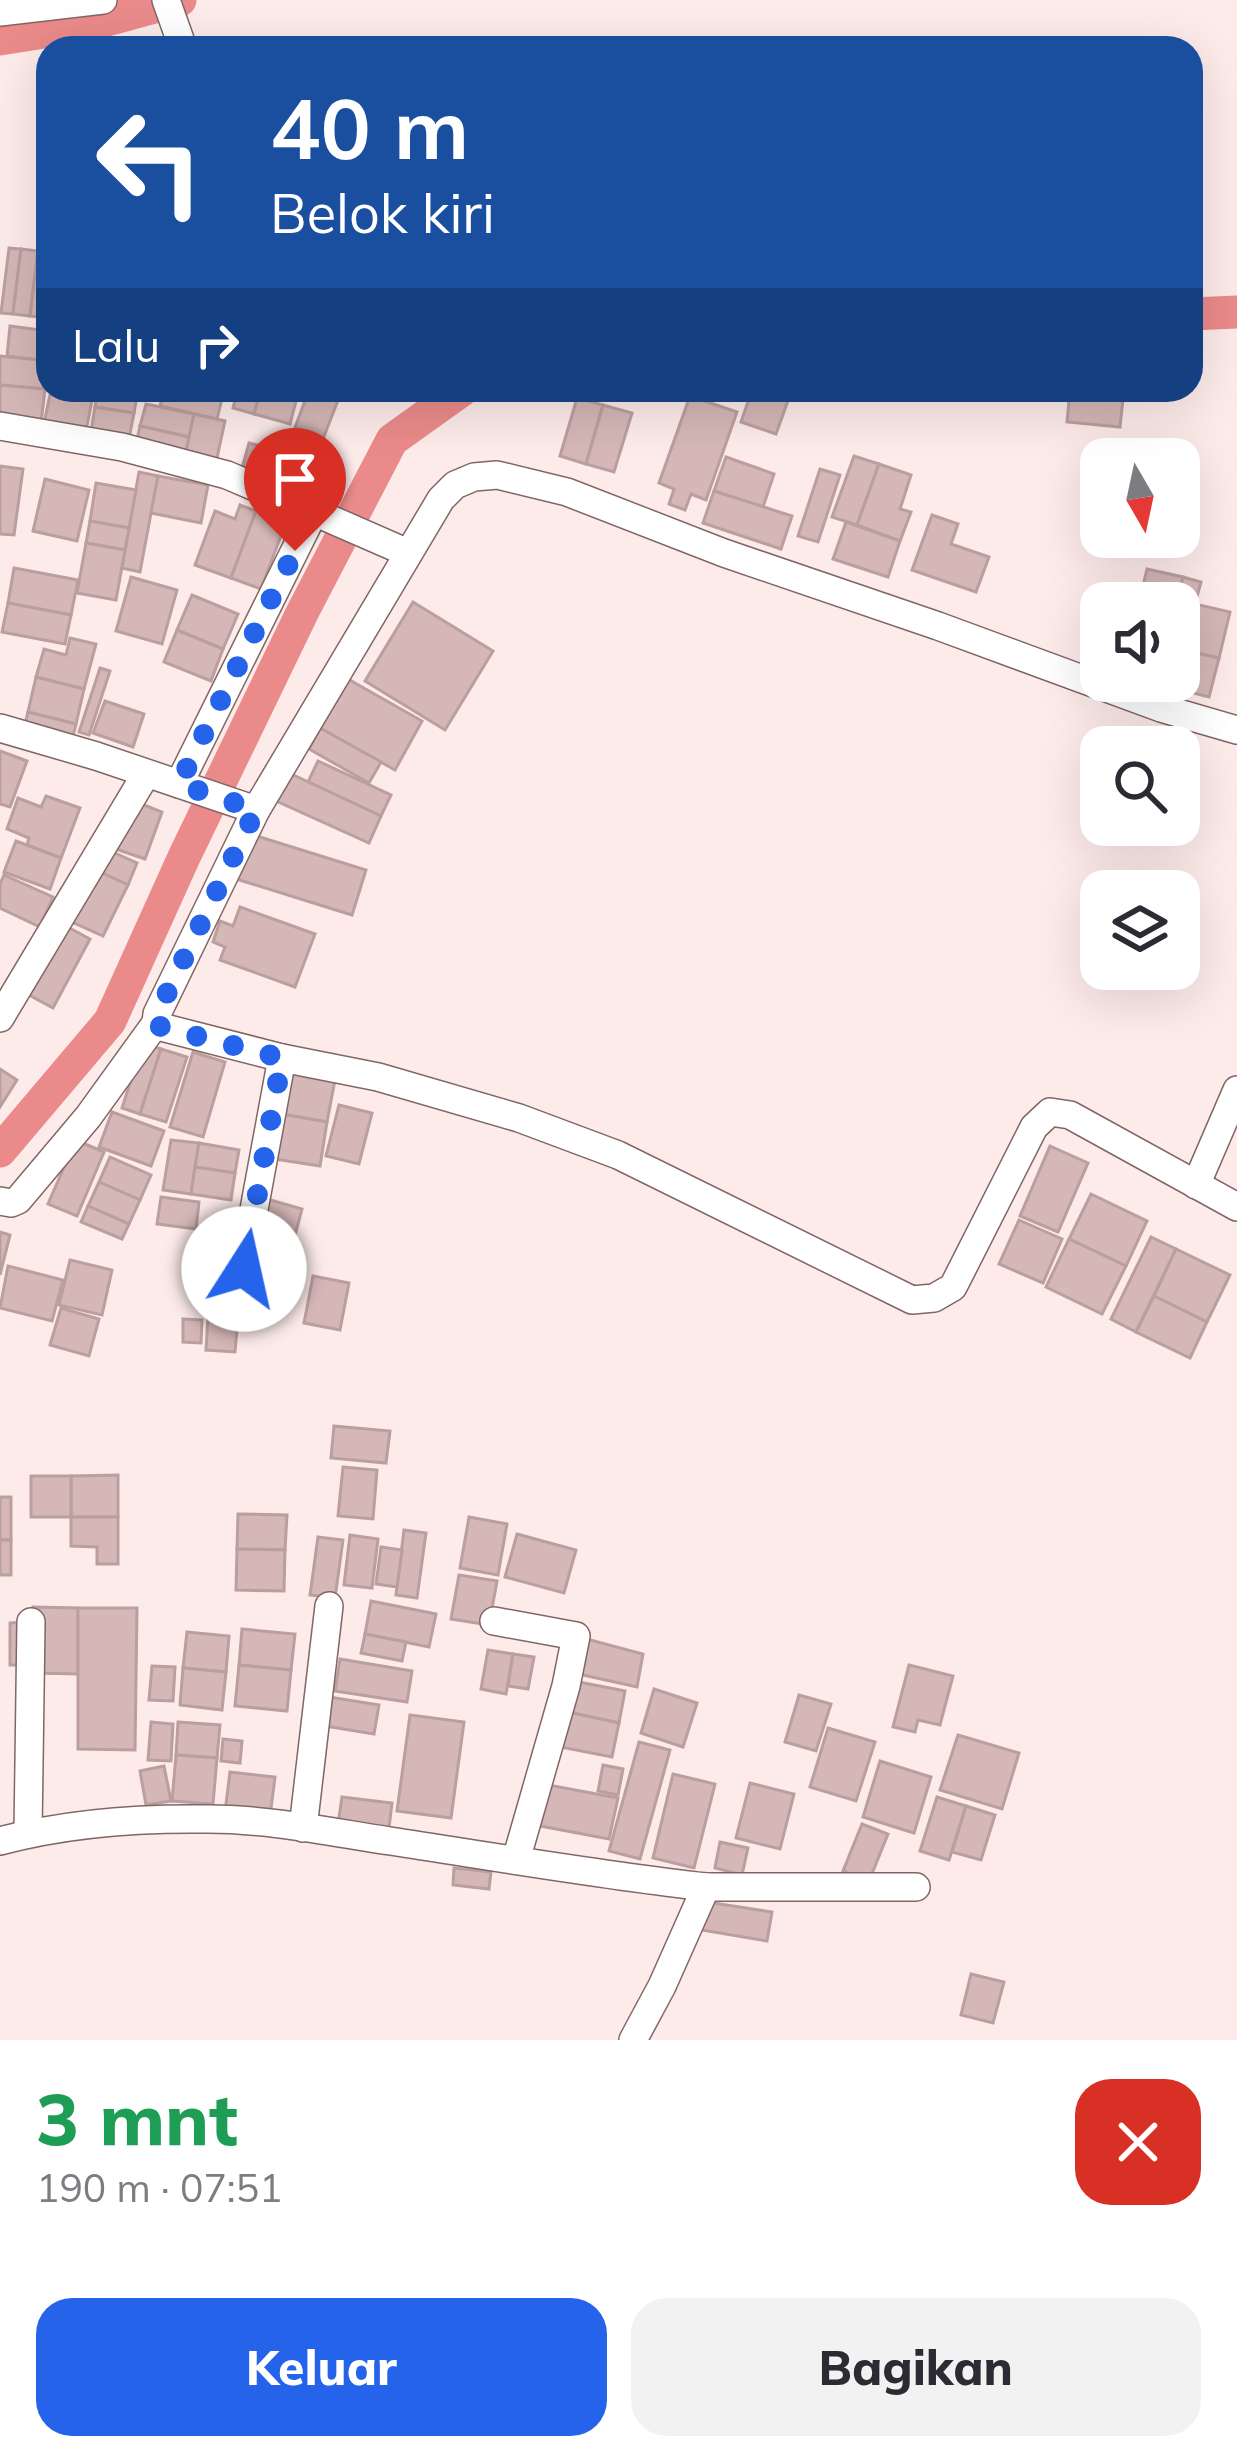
<!DOCTYPE html>
<html lang="id">
<head>
<meta charset="utf-8">
<style>
  :root { --surface:#fff; --page:#f2f2f3; --text:#2b2b33; --muted:#7c7c81; --accent:#2563eb }
  body { margin:0; font-family:Mulish,sans-serif; background:var(--page); color:var(--text); height:100vh; display:flex; flex-direction:column; font-size:45px; white-space:nowrap }
  * { box-sizing:border-box; margin:0 }
  p { font-size:39px; color:var(--muted) }
  .icon { flex:none; width:66px; height:66px; fill:none; stroke:currentColor; stroke-width:2; stroke-linecap:round; stroke-linejoin:round }
  .map { position:relative; height:2040px; overflow:hidden }
  .panel { display:flex; flex-direction:column; background:var(--surface); flex:1 }
  .panel>* { flex:none }
  .hud { position:absolute; left:36px; top:36px; width:1167px; height:366px; border-radius:36px; box-shadow:0 12px 48px #0002; background:#1a4fa0; color:#fff; overflow:hidden }
  .needle { width:78px; rotate:171deg }
  .tools { position:absolute; left:1080px; top:438px; display:grid; gap:24px }
  .tools a { display:grid; place-items:center; width:120px; height:120px; border-radius:24px; background:var(--surface); box-shadow:0 12px 48px #0002; font-size:60px }
  .pin { position:absolute; display:grid; place-items:center; width:102px; height:102px; color:#fff; margin:-123px -51px; border-radius:50% 50% 50% 0; rotate:-45deg; box-shadow:0 0 12px #0007 }
  .pin .icon { rotate:45deg }
  .me { position:absolute; width:132px; margin:-66px; rotate:10deg; stroke-linejoin:round; filter:drop-shadow(0 0 9px #0008) }
  .turn { display:flex; align-items:center; gap:42px; height:252px; padding:0 36px; font-size:54px }
  .turn .icon { width:156px; height:156px; stroke-width:2.5 }
  .turn b { display:block; font-size:84px; line-height:102px }
  .then { display:flex; align-items:center; height:114px; padding:0 36px; background:#0003; gap:24px; font-size:45px }
  .round { display:grid; place-items:center; flex:none; width:126px; height:126px; border-radius:36px; background:var(--page) }
  .summary { display:flex; align-items:center; justify-content:space-between; height:204px; padding:0 36px }
  h1 { font-size:72px; font-weight:800; line-height:90px; color:#1e9e55 }
  .button { display:flex; gap:24px; margin-top:auto; padding:24px 36px }
  .button a { flex:1; height:138px; border-radius:36px; background:var(--accent); color:#fff; font-size:48px; font-weight:800; line-height:138px; text-align:center }
  .button a+a { background:var(--page); color:var(--text) }
  .map>svg:first-child { display:block }
</style>
</head>
<body>
<div class="map">
<svg width="1237" height="2040" viewBox="0 0 1237 2040">
  <rect width="100%" height="100%" fill="#fdebea"/>
  <g fill="none" stroke-linecap="round" stroke-linejoin="round">
    <g stroke="#eb8a8a" stroke-width="33">
      <path d="M0,39L88,25L180,0"/>
      <path d="M1191,314L1237,312"/>
      <path d="M0,1151L110,1021L184,857L302,613L392,440L462,390"/>
    </g>
  </g>
  <g fill="#d4b7b6" stroke="#bb9f9e" stroke-width="3">
    <path d="M9,248L21,249L13,314L1,313Z"/>
    <path d="M21,249L38,251L30,316L13,314Z"/>
    <path d="M38,251L48,252V318L30,316Z"/>
    <path d="M10,326L48,331V361L7,356Z"/>
    <path d="M0,356L48,361L45,389L0,385Z"/>
    <path d="M0,385L45,389L41,423L0,418Z"/>
    <path d="M51,390H94L85,436L43,428Z"/>
    <path d="M98,390H138L134,413L95,407Z"/>
    <path d="M164,390H224L217,419L160,406Z"/>
    <path d="M238,390H261L254,414L233,408Z"/>
    <path d="M261,390H299L290,424L254,414Z"/>
    <path d="M309,390H342L321,444L293,433Z"/>
    <path d="M752,390H768L789,398L776,434L741,422Z"/>
    <path d="M1070,390H1124L1120,427L1067,422Z"/>
    <path d="M690,396L737,412L706,500L691,494L685,510L669,504L674,489L659,483Z"/>
    <path d="M577,398L603,405L586,464L560,456Z"/>
    <path d="M146,404L194,414L189,437L140,426Z"/>
    <path d="M603,405L632,413L614,472L586,464Z"/>
    <path d="M95,407L134,413L128,444L90,437Z"/>
    <path d="M194,414L225,421L215,467L184,460Z"/>
    <path d="M140,426L189,437L184,460L135,449Z"/>
    <path d="M249,443L321,461L312,498L239,479Z"/>
    <path d="M854,456L879,464L857,525L832,517Z"/>
    <path d="M726,457L774,474L763,507L714,491Z"/>
    <path d="M879,464L911,475L900,509L911,512L900,541L857,525Z"/>
    <path d="M0,466L23,469L14,535L0,534Z"/>
    <path d="M820,469L840,475L818,542L798,536Z"/>
    <path d="M139,472L158,476L140,572L122,568Z"/>
    <path d="M158,476L208,485L201,523L151,513Z"/>
    <path d="M45,479L89,490L77,541L33,531Z"/>
    <path d="M96,483L136,490L129,528L90,521Z"/>
    <path d="M714,491L792,516L781,549L703,523Z"/>
    <path d="M240,505L256,511L231,578L195,565L215,511L235,519Z"/>
    <path d="M256,511L286,522L261,589L231,578Z"/>
    <path d="M932,515L958,524L951,544L989,557L976,592L912,570Z"/>
    <path d="M90,521L129,528L125,550L86,543Z"/>
    <path d="M846,522L900,541L888,577L833,559Z"/>
    <path d="M86,543L125,550L116,600L77,593Z"/>
    <path d="M14,568L78,580L71,615L8,603Z"/>
    <path d="M1147,569L1183,577L1177,603H1139Z"/>
    <path d="M131,577L177,590L162,644L116,631Z"/>
    <path d="M1183,577L1201,582L1195,604L1230,612L1219,658L1179,649V603H1177Z"/>
    <path d="M192,595L238,614L223,649L177,630Z"/>
    <path d="M413,602L493,651L445,730L365,681Z"/>
    <path d="M8,603L71,615L65,644L2,632Z"/>
    <path d="M177,630L223,649L211,681L164,662Z"/>
    <path d="M70,638L96,644L84,689L36,677L44,649L66,655Z"/>
    <path d="M1179,649L1219,658L1209,697L1157,684L1158,681H1179Z"/>
    <path d="M100,668L110,671L89,735L79,732Z"/>
    <path d="M36,677L84,689L76,724L28,712Z"/>
    <path d="M348,679L422,721L395,770L320,728Z"/>
    <path d="M105,701L144,714L133,747L93,733Z"/>
    <path d="M28,712L76,724L71,744L23,732Z"/>
    <path d="M320,728L381,762L369,783L309,749Z"/>
    <path d="M0,751L27,761L10,807L0,804Z"/>
    <path d="M318,761L391,795L381,816L308,782Z"/>
    <path d="M287,772L381,816L369,843L274,800Z"/>
    <path d="M46,796L80,808L61,858L27,845L29,838L7,829L18,798L41,807Z"/>
    <path d="M134,801L162,812L145,859L116,849Z"/>
    <path d="M247,833L366,870L352,915L233,878Z"/>
    <path d="M16,841L61,858L50,889L4,872Z"/>
    <path d="M106,849L137,863L128,885L96,870Z"/>
    <path d="M96,870L128,885L103,936L72,922Z"/>
    <path d="M4,875L53,897L40,927L0,908V884Z"/>
    <path d="M240,907L315,934L295,987L220,960L225,947L213,942L220,921L233,926Z"/>
    <path d="M64,925L90,939L53,1008L27,994Z"/>
    <path d="M143,1043L161,1049L140,1114L122,1108Z"/>
    <path d="M161,1049L187,1057L166,1122L140,1114Z"/>
    <path d="M193,1052L225,1062L203,1137L170,1127Z"/>
    <path d="M0,1069L17,1080L0,1107Z"/>
    <path d="M283,1071L335,1080L327,1122L276,1113Z"/>
    <path d="M339,1105L372,1113L359,1164L326,1156Z"/>
    <path d="M112,1112L164,1131L151,1166L99,1147Z"/>
    <path d="M276,1113L327,1122L320,1166L268,1158Z"/>
    <path d="M76,1140L104,1152L77,1216L48,1204Z"/>
    <path d="M171,1140L199,1143L191,1194L163,1190Z"/>
    <path d="M199,1143L239,1150L235,1173L195,1167Z"/>
    <path d="M1050,1146L1088,1163L1058,1232L1020,1216Z"/>
    <path d="M110,1157L151,1175L140,1200L99,1182Z"/>
    <path d="M195,1167L235,1173L231,1200L191,1194Z"/>
    <path d="M99,1182L140,1200L129,1224L88,1206Z"/>
    <path d="M1091,1194L1147,1221L1126,1266L1069,1239Z"/>
    <path d="M161,1197L199,1202L196,1229L157,1224Z"/>
    <path d="M267,1199L302,1209L294,1239L259,1228Z"/>
    <path d="M88,1206L129,1224L122,1239L81,1222Z"/>
    <path d="M1019,1220L1062,1239L1043,1283L999,1264Z"/>
    <path d="M259,1228L294,1239L282,1281L246,1271Z"/>
    <path d="M0,1232L10,1235L0,1275Z"/>
    <path d="M1151,1237L1176,1249L1136,1332L1111,1319Z"/>
    <path d="M1069,1239L1126,1266L1102,1314L1046,1287Z"/>
    <path d="M1176,1249L1230,1275L1207,1322L1154,1296Z"/>
    <path d="M70,1260L112,1270L102,1315L59,1305Z"/>
    <path d="M8,1266L63,1280L52,1321L0,1308Z"/>
    <path d="M313,1276L349,1283L340,1330L304,1323Z"/>
    <path d="M1154,1296L1207,1322L1190,1358L1136,1332Z"/>
    <path d="M61,1308L99,1319L89,1356L50,1345Z"/>
    <path d="M208,1315L238,1318L235,1352L206,1350Z"/>
    <path d="M183,1319L202,1320L201,1343L183,1342Z"/>
    <path d="M334,1426L390,1431L386,1463L331,1458Z"/>
    <path d="M343,1467L377,1470L373,1519L338,1516Z"/>
    <path d="M118,1475V1517H71V1476Z"/>
    <rect x="31" y="1476" width="40" height="41"/>
    <rect x="0" y="1497" width="11" height="43"/>
    <path d="M238,1514L287,1515L285,1550L237,1549Z"/>
    <path d="M71,1517H118V1564H97V1547L71,1546Z"/>
    <path d="M469,1517L507,1524L498,1575L460,1568Z"/>
    <path d="M404,1530L426,1533L417,1598L396,1595Z"/>
    <path d="M517,1534L576,1550L564,1593L505,1577Z"/>
    <path d="M350,1535L378,1539L372,1588L344,1585Z"/>
    <path d="M318,1537L343,1540L335,1598L310,1595Z"/>
    <rect x="0" y="1540" width="11" height="35"/>
    <path d="M381,1547L402,1550L397,1587L376,1584Z"/>
    <path d="M237,1549L285,1550L284,1591L236,1590Z"/>
    <path d="M459,1575L497,1581L489,1625L451,1619Z"/>
    <path d="M371,1601L436,1614L429,1647L365,1634Z"/>
    <path d="M33,1607L78,1608V1674L33,1673Z"/>
    <path d="M78,1608H137L135,1750L78,1749Z"/>
    <path d="M29,1622L30,1665H10V1623Z"/>
    <path d="M242,1629L295,1634L291,1670L239,1665Z"/>
    <path d="M187,1632L229,1636L226,1672L183,1668Z"/>
    <path d="M365,1634L406,1642L402,1661L361,1653Z"/>
    <path d="M583,1638L643,1654L637,1687L574,1673Z"/>
    <path d="M488,1650L513,1654L506,1694L481,1689Z"/>
    <path d="M513,1654L534,1657L528,1689L508,1686Z"/>
    <path d="M340,1659L412,1671L407,1702L335,1691Z"/>
    <path d="M239,1665L291,1670L287,1711L235,1706Z"/>
    <path d="M909,1665L953,1676L940,1725L918,1720L915,1732L893,1727Z"/>
    <path d="M152,1666L175,1667L173,1701L149,1700Z"/>
    <path d="M183,1668L226,1672L222,1710L180,1705Z"/>
    <path d="M574,1681L625,1691L619,1723L568,1712Z"/>
    <path d="M654,1689L697,1703L683,1747L641,1733Z"/>
    <path d="M799,1695L831,1704L816,1751L785,1742Z"/>
    <path d="M323,1696L379,1705L374,1734L319,1725Z"/>
    <path d="M568,1712L619,1723L612,1757L561,1747Z"/>
    <path d="M410,1715L464,1722L451,1818L397,1811Z"/>
    <path d="M151,1722L173,1724L171,1761L148,1760Z"/>
    <path d="M178,1722L220,1725L217,1758L176,1755Z"/>
    <path d="M828,1728L875,1742L856,1801L810,1787Z"/>
    <path d="M958,1735L1019,1753L1002,1809L940,1790Z"/>
    <path d="M223,1739L242,1741L240,1763L221,1761Z"/>
    <path d="M639,1742L670,1750L640,1859L609,1851Z"/>
    <path d="M176,1755L217,1758L213,1804L172,1801Z"/>
    <path d="M880,1761L931,1777L914,1833L863,1817Z"/>
    <path d="M603,1765L623,1769L618,1795L598,1791Z"/>
    <path d="M164,1766L171,1801L146,1805L140,1771Z"/>
    <path d="M230,1772L275,1777L270,1817L225,1812Z"/>
    <path d="M673,1774L715,1784L694,1868L653,1858Z"/>
    <path d="M750,1783L794,1794L780,1849L736,1838Z"/>
    <path d="M543,1784L618,1798L609,1839L535,1825Z"/>
    <path d="M342,1797L392,1803L388,1836L337,1831Z"/>
    <path d="M937,1797L966,1806L949,1860L920,1851Z"/>
    <path d="M966,1806L995,1815L981,1860L952,1852Z"/>
    <path d="M862,1824L888,1834L869,1881L843,1871Z"/>
    <path d="M720,1842L748,1848L742,1875L715,1868Z"/>
    <path d="M454,1868L491,1872L489,1889L453,1885Z"/>
    <path d="M707,1902L772,1912L767,1941L702,1930Z"/>
    <path d="M971,1974L1004,1982L993,2023L961,2015Z"/>
  </g>
  <g fill="none" stroke-linecap="round" stroke-linejoin="round">
    <g stroke="#806665" stroke-width="30">
      <g id="minor">
        <path d="M166,0L183,48"/>
        <path d="M0,12L103,0"/>
        <path d="M0,426L122,447L227,475L314,512L179,784"/>
        <path d="M314,512L408,553"/>
        <path d="M0,728L96,756L256,810"/>
        <path d="M1237,730L1161,708L938,626L724,553L567,492L497,475L474,477L455,485L441,499L256,810L157,1014L156,1023L161,1027L282,1058L378,1077L519,1118L618,1155L912,1300L934,1298L953,1287L1034,1127L1050,1112L1070,1115L1237,1207"/>
        <path d="M0,1018L146,774"/>
        <path d="M1196,1185L1237,1090"/>
        <path d="M0,1201L11,1203L18,1200L88,1117L156,1023"/>
        <path d="M243,1269L282,1058"/>
        <path d="M494,1621L576,1636L566,1686L516,1860"/>
        <path d="M303,1828L329,1606"/>
        <path d="M28,1833L31,1622"/>
        <path d="M0,1841C66,1823 140,1818 208,1819C269,1819 330,1832 390,1841C495,1857 600,1875 706,1887L662,1986L633,2040"/>
        <path d="M706,1887H916"/>
      </g>
    </g>
    <use href="#minor" stroke="#fff" stroke-width="27"/>
  </g>
  <g fill="none" stroke-linecap="round" stroke-linejoin="round">
    <path stroke="#2563eb" stroke-width="21" stroke-dasharray="0 37.8" d="M244,1269L282,1058L161,1027L156,1023L157,1014L256,810L179,784L295,551"/>
  </g>
</svg>
<div class="tools">
<a><svg class="needle" viewBox="-14 -14 28 28"><path d="M0-13l5 13h-10z" fill="#e53935"/><path d="M0 13l5-13h-10z" fill="#7c7c81"/></svg></a>
<a><svg class="icon" aria-label="sound" viewBox="0 0 24 24"><path d="M4 9h4l5-4v14l-5-4H4zM17 9q2 3 0 6"/></svg></a>
<a><svg class="icon" aria-label="search" viewBox="0 0 24 24"><circle cx="10" cy="10" r="6"/><path d="M15 15l6 6"/></svg></a>
<a><svg class="icon" aria-label="layers" viewBox="0 0 24 24"><path d="M12 4l9 5-9 5-9-5zM3 14l9 5 9-5"/></svg></a>
</div>
<div class="pin" style="left:295px;top:551px;background:#d93025"><svg class="icon" aria-label="arrive" viewBox="0 0 24 24"><path d="M6 21V4h12l-3 4 3 4H6"/></svg></div>
<svg class="me" style="left:244px;top:1269px" viewBox="-20 -20 40 40"><circle r="19" fill="#fff"/><path d="M0-13L10 11 0 6-10 11z" fill="#2563eb"/></svg>
<div class="hud">
<div class="turn"><svg class="icon" aria-label="left" viewBox="0 0 24 24"><path d="M17 20v-9H6M10 6l-5 5 5 5"/></svg><div><b>40 m</b>Belok kiri</div></div>
<div class="then">Lalu<svg class="icon" aria-label="right" viewBox="0 0 24 24"><path d="M7 20v-9h11M14 6l5 5-5 5"/></svg></div>
</div>
</div>
<section class="panel">
<div class="summary"><div><h1>3 mnt</h1><p>190 m · 07:51</p></div><a class="round" style="background:#d93025;color:#fff"><svg class="icon" aria-label="close" viewBox="0 0 24 24"><path d="M6 6l12 12M18 6L6 18"/></svg></a></div>
<div class="button"><a>Keluar</a><a>Bagikan</a></div>
</section>
</body>
</html>
